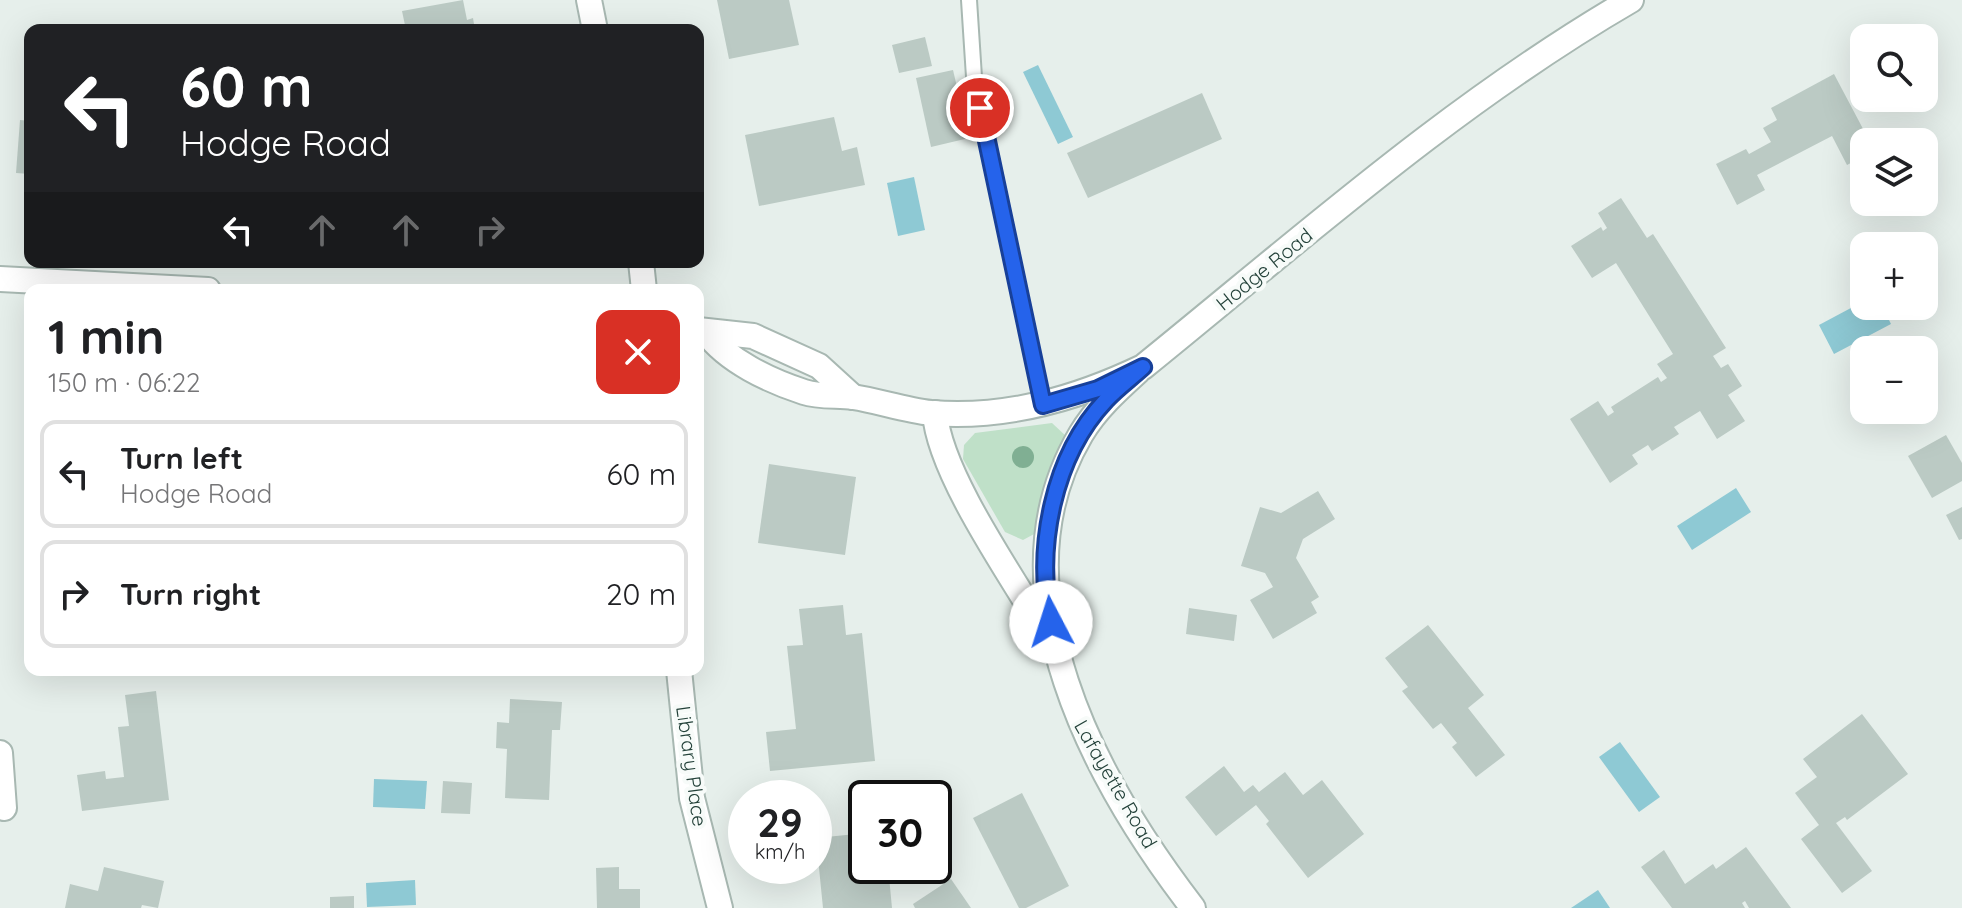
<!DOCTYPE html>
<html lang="en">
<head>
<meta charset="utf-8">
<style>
  :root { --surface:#fff; --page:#f2f2f2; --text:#202124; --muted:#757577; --line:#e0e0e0 }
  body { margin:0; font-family:Quicksand,sans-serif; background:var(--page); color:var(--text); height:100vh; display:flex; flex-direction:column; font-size:30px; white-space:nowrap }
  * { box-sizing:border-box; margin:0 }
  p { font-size:26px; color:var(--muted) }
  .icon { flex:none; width:44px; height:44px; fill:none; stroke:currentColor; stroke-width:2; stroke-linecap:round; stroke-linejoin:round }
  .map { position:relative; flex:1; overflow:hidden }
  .sheet { position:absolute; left:24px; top:284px; width:680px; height:392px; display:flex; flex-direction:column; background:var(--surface); border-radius:16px; box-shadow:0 8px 32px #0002 }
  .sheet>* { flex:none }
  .guide { position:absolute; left:24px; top:24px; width:680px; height:244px; border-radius:16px; box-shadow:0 8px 32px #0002; background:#202124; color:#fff; overflow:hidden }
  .controls { position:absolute; left:1850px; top:24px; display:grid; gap:16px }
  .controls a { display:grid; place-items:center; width:88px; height:88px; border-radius:16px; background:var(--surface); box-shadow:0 8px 32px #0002; font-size:40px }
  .speed { position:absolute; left:728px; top:780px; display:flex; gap:16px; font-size:40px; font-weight:700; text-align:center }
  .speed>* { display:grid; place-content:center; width:104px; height:104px; border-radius:50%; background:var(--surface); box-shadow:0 8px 32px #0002; line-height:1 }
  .speed small { font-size:20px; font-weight:400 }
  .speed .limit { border:4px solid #111; border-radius:12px; background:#fff; color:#111 }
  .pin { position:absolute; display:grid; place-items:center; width:68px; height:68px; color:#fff; margin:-34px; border:4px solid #fff; border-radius:50%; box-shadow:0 2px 8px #0007 }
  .me { position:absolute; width:88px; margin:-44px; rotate:355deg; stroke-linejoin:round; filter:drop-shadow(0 0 6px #0008) }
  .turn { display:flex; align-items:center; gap:28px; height:168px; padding:0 24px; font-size:36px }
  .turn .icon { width:104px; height:104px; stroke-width:2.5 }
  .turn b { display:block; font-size:56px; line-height:68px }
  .lanes { display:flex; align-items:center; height:76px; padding:0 24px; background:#0003; justify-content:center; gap:40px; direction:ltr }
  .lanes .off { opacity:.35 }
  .round { display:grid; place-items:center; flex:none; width:84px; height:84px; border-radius:16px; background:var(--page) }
  .summary { display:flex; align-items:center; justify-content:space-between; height:136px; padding:0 24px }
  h1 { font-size:48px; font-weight:700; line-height:60px }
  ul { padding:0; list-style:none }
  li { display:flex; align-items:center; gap:24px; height:108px; margin:0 16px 12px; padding:0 8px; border:4px solid var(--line); border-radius:16px }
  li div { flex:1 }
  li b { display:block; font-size:30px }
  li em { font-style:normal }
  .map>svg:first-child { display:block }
</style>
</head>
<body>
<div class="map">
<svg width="1962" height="908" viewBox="0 0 1962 908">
  <rect width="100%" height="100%" fill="#e6efeb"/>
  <path fill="#bfe0c8" d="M1052,423L1067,437L1036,533L1023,540L1005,532L963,459L964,445L975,433Z"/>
  <g fill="#8ec9d4">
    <path d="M1038,65L1073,137L1058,144L1023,72Z"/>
    <path d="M914,177L925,230L898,236L887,183Z"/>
    <path d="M1864,301V306H1882L1891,324L1834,354L1819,325Z"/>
    <path d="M1736,488L1751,512L1692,550L1677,526Z"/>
    <path d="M1620,742L1660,797L1639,812L1599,757Z"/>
    <path d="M374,779L427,781L425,809L373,807Z"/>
    <path d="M415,880L416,905L367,907L366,883Z"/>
    <path d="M1598,890L1610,908H1571Z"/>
  </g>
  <g fill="#bbcac4">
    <path d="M463,0L467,20L473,18L475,30H406L402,11Z"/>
    <path d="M717,0H789L799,45L729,59Z"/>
    <path d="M925,37L932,66L899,73L892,45Z"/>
    <path d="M953,70L969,138L931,147L916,78Z"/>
    <path d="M1834,74L1870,142H1864V156L1847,165L1832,136L1757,175L1765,190L1737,205L1716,164L1746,149L1749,154L1771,142L1763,128L1777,120L1771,108Z"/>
    <path d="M1202,93L1222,139L1088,198L1067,153Z"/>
    <path d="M834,117L842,151L857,147L865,185L759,206L745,135Z"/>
    <path d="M20,120L30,121V174L16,173Z"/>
    <path d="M1621,198L1647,238L1653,234L1726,348L1713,356L1721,368L1728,364L1742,386L1728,395L1745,421L1717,439L1700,411L1674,427L1679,434L1652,451L1648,445L1632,455L1638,464L1610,483L1570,419L1598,401L1608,416L1614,412L1611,407L1658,377L1661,382L1667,378L1657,364L1673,354L1616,263L1592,278L1571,246L1601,227L1603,231L1607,228L1598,213Z"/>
    <path d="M1864,367V384L1857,371Z"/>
    <path d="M1946,435L1962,463V481L1932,498L1908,456Z"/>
    <path d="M769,464L856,477L845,555L758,543Z"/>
    <path d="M1318,491L1335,519L1303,539L1296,558L1319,597L1311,602L1317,613L1273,639L1250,600L1273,587L1265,573L1241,566L1260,507L1281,513Z"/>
    <path d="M1962,507V539L1959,540L1946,515Z"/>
    <path d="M843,605L846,635L862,633L875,761L770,771L766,732L796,729L787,646L803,645L799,609Z"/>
    <path d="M1189,608L1237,615L1234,641L1186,634Z"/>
    <path d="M1428,625L1484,695L1468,708L1505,755L1476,777L1452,747L1457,743L1441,723L1433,729L1402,691L1408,687L1385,658Z"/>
    <path d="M156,691L169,800L82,811L77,775L105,771L106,779L124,777L118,727L129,726L125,695Z"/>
    <path d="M510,699L562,702L560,730H552L549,800L505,798L507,749L496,748L497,722L509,723Z"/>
    <path d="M1862,714L1908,774L1847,820L1845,817L1836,823L1872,871L1842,893L1801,839L1819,825L1795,793L1817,777L1803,759Z"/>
    <path d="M1224,766L1244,792L1253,785L1259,792L1285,772L1303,795L1322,780L1364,834L1308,878L1266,824L1269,821L1256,805L1216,836L1185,797Z"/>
    <path d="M443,781L472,783L470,814L441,813Z"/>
    <path d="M1022,793L1069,886L1026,908H1019L973,818Z"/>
    <path d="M866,833V866H888L892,908H823L816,838Z"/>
    <path d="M1746,847L1791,908H1749L1745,901L1742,903L1745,908H1672L1641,867L1664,850L1685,884L1713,864L1716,869Z"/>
    <path d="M104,867L164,881L158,908L142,905L141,908H65L70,884L98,891Z"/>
    <path d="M619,867V889H640V908H597L596,868Z"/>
    <path d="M951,879L971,908H915L913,904Z"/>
    <path d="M354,896V908H330V897Z"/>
  </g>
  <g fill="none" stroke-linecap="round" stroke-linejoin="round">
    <g stroke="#a8b8b2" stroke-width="18">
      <path id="service" d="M969,0L974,77L1043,405"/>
    </g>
    <g stroke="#a8b8b2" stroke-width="28">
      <g id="minor">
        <path d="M589,0L595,30"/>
        <path d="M641,262L644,290"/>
        <path d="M1138,371C1117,390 1096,409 1081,434C989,589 1096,782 1193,908"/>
        <path d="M935,413C939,474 1015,581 1048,637"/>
        <path d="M679,670L692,798L720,908"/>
        <path d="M0,753L4,808"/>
      </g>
    </g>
    <g stroke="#a8b8b2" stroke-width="28">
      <g id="tertiary">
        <path d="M0,279L208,290"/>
        <path d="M698,330L753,336L819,366L853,397"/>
        <path d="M706,332C727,361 770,381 804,392C820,397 837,395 853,397C879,401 904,410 931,413C1006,419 1076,399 1143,367C1301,239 1455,102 1631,0"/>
      </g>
    </g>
    <use href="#service" stroke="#fff" stroke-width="14"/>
    <use href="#minor" stroke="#fff" stroke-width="24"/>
    <use href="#tertiary" stroke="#fff" stroke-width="24"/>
  </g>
  <circle fill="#80af93" cx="1023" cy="457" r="11"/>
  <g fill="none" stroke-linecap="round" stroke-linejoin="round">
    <g stroke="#184099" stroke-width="20">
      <path id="route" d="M980,108L1043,405L1098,389L1143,367C1131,378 1117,388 1106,400C1053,456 1035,548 1051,622"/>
    </g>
    <use href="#route" stroke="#2563eb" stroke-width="14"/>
  </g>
  <g text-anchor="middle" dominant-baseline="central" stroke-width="8" stroke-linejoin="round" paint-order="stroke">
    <g font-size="20" fill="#24423a" stroke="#f7fbf9">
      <text transform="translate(1264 269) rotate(-39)">Hodge Road</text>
      <text transform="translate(692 766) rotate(82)">Library Place</text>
      <text transform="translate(1116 784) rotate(60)">Lafayette Road</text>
    </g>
  </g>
</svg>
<div class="controls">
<a><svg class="icon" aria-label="search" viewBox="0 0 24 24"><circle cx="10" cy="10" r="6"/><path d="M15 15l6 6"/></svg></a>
<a><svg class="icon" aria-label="layers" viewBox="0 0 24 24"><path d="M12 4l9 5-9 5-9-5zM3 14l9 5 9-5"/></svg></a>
<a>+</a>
<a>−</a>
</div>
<div class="speed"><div>29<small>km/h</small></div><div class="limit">30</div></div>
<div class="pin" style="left:980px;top:108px;background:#d93025"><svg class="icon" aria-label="arrive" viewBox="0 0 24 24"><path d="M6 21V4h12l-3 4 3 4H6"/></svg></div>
<svg class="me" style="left:1051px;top:622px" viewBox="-20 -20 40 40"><circle r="19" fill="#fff"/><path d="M0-13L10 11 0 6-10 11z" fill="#2563eb"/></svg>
<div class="guide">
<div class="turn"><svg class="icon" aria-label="left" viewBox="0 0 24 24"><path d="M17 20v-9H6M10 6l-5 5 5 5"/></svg><div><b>60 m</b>Hodge Road</div></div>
<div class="lanes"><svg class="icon" aria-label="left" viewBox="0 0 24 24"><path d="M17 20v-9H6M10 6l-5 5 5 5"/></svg><svg class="icon off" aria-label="ahead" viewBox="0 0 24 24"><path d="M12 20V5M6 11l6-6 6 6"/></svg><svg class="icon off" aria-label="ahead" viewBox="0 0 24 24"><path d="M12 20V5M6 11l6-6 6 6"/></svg><svg class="icon off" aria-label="right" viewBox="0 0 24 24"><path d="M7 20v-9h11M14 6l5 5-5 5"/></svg></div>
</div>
<section class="sheet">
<div class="summary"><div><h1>1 min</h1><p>150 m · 06:22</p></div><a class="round" style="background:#d93025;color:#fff"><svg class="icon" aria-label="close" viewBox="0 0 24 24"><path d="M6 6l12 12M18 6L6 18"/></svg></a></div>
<ul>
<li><svg class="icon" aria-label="left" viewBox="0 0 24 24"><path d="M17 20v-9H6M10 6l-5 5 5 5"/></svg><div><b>Turn left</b><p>Hodge Road</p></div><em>60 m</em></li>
<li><svg class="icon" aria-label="right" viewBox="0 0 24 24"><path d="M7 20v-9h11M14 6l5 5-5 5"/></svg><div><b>Turn right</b></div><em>20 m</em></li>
</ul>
</section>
</div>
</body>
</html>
